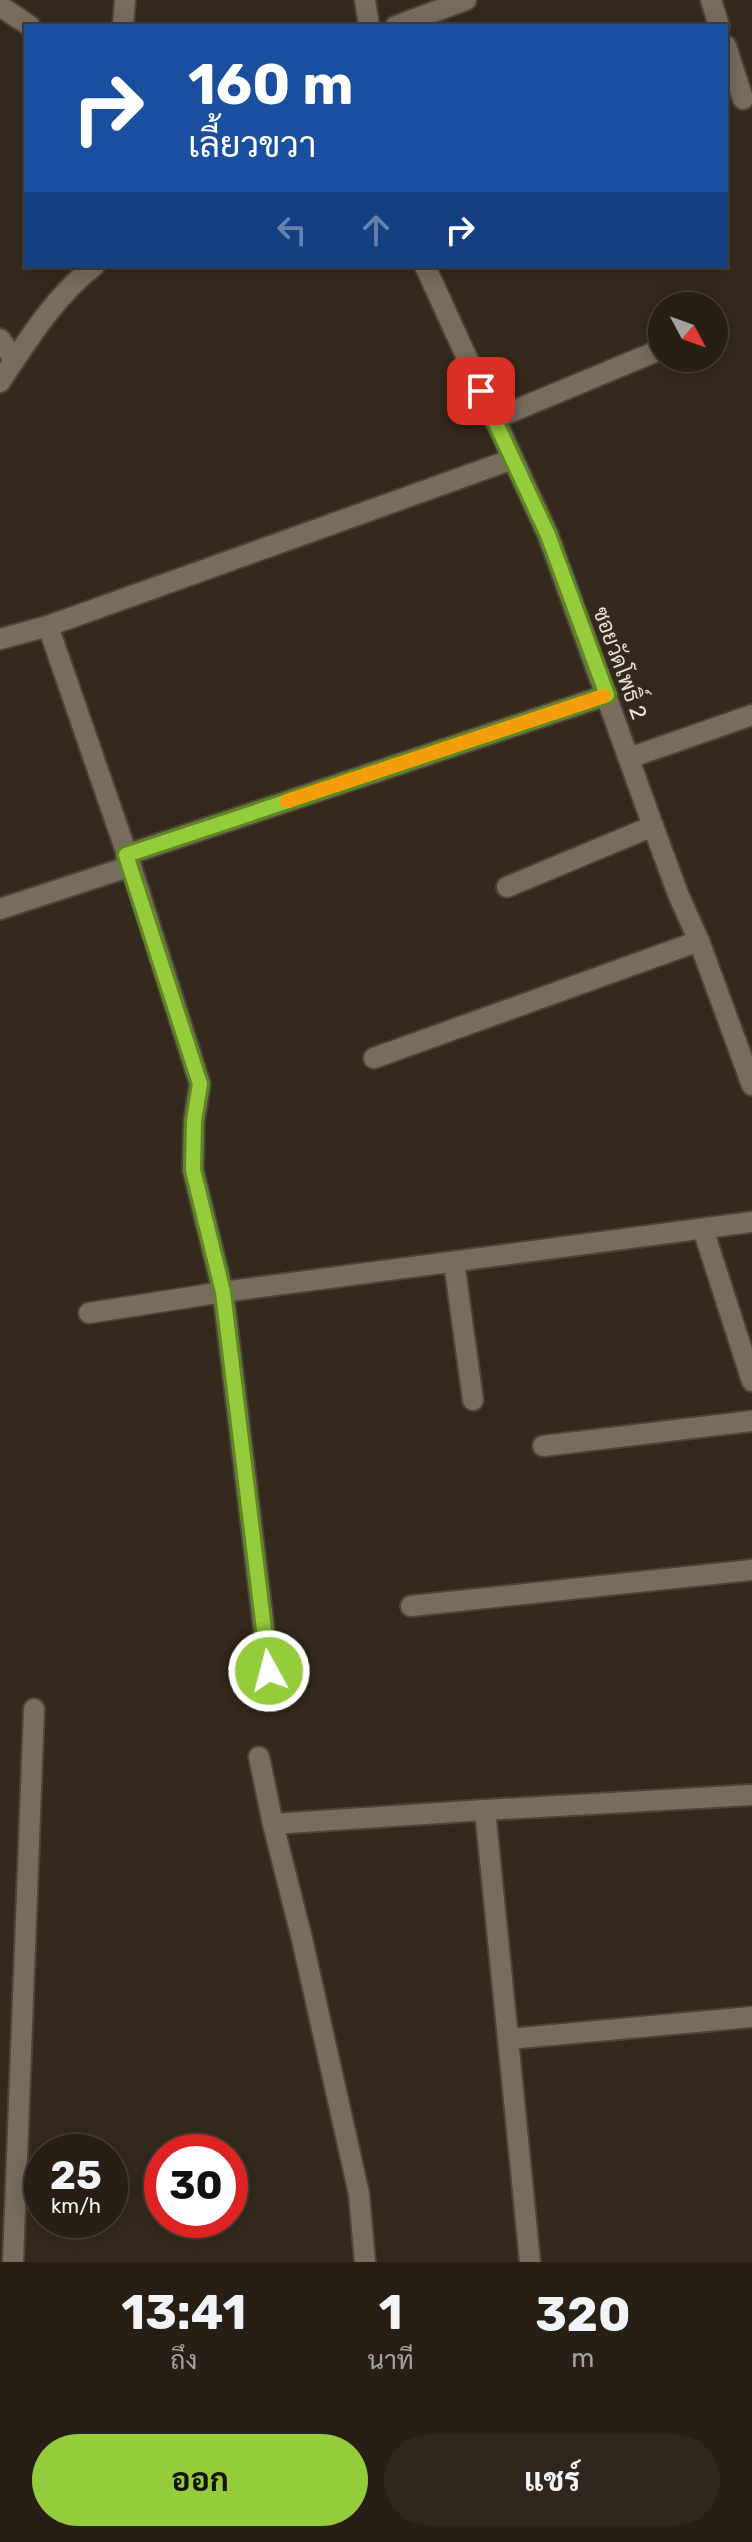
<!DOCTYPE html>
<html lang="th">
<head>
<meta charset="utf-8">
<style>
  :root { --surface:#271f15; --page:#2f271e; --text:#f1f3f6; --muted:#a4a2a0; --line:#433d34; --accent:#95cc3b }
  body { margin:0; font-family:Rubik,Sarabun,sans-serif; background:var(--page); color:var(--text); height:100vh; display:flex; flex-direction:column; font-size:30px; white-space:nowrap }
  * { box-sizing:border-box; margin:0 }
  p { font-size:26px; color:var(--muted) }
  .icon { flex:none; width:44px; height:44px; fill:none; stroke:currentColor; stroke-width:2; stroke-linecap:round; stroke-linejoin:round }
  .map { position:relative; height:2262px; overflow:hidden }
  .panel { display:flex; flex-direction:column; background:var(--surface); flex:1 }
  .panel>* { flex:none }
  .hud { position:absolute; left:24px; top:24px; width:704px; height:244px; border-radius:0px; box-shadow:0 4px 20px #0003,0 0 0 2px var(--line); background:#1a4fa0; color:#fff; overflow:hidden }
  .needle { width:52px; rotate:131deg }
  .controls { position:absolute; left:648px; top:292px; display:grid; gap:16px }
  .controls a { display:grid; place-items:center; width:80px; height:80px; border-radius:50%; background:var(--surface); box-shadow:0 4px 20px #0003,0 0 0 2px var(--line); font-size:40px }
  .speed { position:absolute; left:24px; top:2134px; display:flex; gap:16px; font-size:40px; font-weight:700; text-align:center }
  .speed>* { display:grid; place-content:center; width:104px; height:104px; border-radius:50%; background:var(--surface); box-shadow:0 4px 20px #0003,0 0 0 2px var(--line); line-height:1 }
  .speed small { font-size:20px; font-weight:400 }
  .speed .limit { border:12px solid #d22; background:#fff; color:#111 }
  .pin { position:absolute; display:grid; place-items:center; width:68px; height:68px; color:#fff; margin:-34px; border-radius:16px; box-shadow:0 4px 12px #0006 }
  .me { position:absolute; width:88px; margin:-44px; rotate:353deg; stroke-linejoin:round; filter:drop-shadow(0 0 6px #0008) }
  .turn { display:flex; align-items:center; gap:28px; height:168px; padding:0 32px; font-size:36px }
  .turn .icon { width:104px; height:104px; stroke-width:2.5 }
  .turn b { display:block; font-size:56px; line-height:68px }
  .lanes { display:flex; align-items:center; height:76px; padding:0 32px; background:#0003; justify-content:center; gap:40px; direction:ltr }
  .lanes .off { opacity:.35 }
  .eta { display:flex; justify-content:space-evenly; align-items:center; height:136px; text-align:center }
  .eta b { font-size:48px; font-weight:700; line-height:56px }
  .button { display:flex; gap:16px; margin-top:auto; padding:16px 32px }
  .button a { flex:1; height:92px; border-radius:48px; background:var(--accent); color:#111; font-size:32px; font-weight:700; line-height:92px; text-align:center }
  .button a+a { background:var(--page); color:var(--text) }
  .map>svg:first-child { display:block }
</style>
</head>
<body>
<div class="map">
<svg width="752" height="2262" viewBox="0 0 752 2262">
  <rect width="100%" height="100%" fill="#34291c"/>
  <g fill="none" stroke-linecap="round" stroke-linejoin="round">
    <g stroke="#4c4438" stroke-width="24">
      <g id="minor">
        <path d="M365,0L369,26"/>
        <path d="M711,0L719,26"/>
        <path d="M0,6L30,26"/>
        <path d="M123,26L125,0"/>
        <path d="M396,26L466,0"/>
        <path d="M726,46L743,99"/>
        <path d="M425,266L548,535L653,826L678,894L699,941L752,1085"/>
        <path d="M0,339L14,359"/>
        <path d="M0,382C27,341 55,296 94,266"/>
        <path d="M494,419L662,349"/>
        <path d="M48,626L131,866L200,1084L194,1121L193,1170L223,1292L269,1671"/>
        <path d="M0,639L48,626L513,459"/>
        <path d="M629,758L752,715"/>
        <path d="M126,855L607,695"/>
        <path d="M507,887L653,826"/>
        <path d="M0,909L131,866"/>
        <path d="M374,1058L699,941"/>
        <path d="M703,1229L752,1381"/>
        <path d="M454,1262L473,1400"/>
        <path d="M89,1313L223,1292L752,1222"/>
        <path d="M543,1446L752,1421"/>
        <path d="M411,1606L752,1570"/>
        <path d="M259,1757L273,1824"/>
        <path d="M752,1795L485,1810L508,2039L752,2017"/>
        <path d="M508,2039L530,2262"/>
        <path d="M13,2262L34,1709"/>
        <path d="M365,2262L359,2194L302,1939L273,1824L485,1810"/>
      </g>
    </g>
    <use href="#minor" stroke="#786c5d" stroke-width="20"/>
  </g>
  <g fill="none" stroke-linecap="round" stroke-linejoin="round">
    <g stroke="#618526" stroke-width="20">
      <path id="route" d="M269,1671L223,1292L193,1170L194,1121L200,1084L126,855L607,695L548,535L481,391"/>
    </g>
    <use href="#route" stroke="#95cc3b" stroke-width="14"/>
    <path stroke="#f59e0b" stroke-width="14" d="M287,801L604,696"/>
  </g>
  <g text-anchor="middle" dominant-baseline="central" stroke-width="8" stroke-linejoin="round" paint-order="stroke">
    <g font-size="22" fill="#e7e1d8" stroke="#34291c">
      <text transform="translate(620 663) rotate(70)">ซอยวัดโพธิ์ 2</text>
    </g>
  </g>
</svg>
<div class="controls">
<a><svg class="needle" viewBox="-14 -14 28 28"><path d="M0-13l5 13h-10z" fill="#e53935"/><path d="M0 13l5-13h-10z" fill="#a4a2a0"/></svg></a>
</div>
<div class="speed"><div>25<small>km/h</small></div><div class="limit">30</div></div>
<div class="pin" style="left:481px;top:391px;background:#d93025"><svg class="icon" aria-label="arrive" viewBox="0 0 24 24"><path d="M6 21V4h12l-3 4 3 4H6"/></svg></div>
<svg class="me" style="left:269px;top:1671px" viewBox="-20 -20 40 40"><circle r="17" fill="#95cc3b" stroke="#fff" stroke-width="3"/><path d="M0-11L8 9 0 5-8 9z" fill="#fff"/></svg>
<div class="hud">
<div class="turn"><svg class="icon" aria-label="right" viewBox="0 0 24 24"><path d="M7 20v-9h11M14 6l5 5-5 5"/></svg><div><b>160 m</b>เลี้ยวขวา</div></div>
<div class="lanes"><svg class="icon off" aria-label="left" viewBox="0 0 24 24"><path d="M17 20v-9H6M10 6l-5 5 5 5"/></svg><svg class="icon off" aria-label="ahead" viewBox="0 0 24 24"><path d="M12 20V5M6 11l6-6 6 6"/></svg><svg class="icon" aria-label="right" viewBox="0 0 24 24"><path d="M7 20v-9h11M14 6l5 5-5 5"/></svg></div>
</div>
</div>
<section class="panel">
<div class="eta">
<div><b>13:41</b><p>ถึง</p></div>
<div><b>1</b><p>นาที</p></div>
<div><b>320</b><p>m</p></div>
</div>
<div class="button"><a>ออก</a><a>แชร์</a></div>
</section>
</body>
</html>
